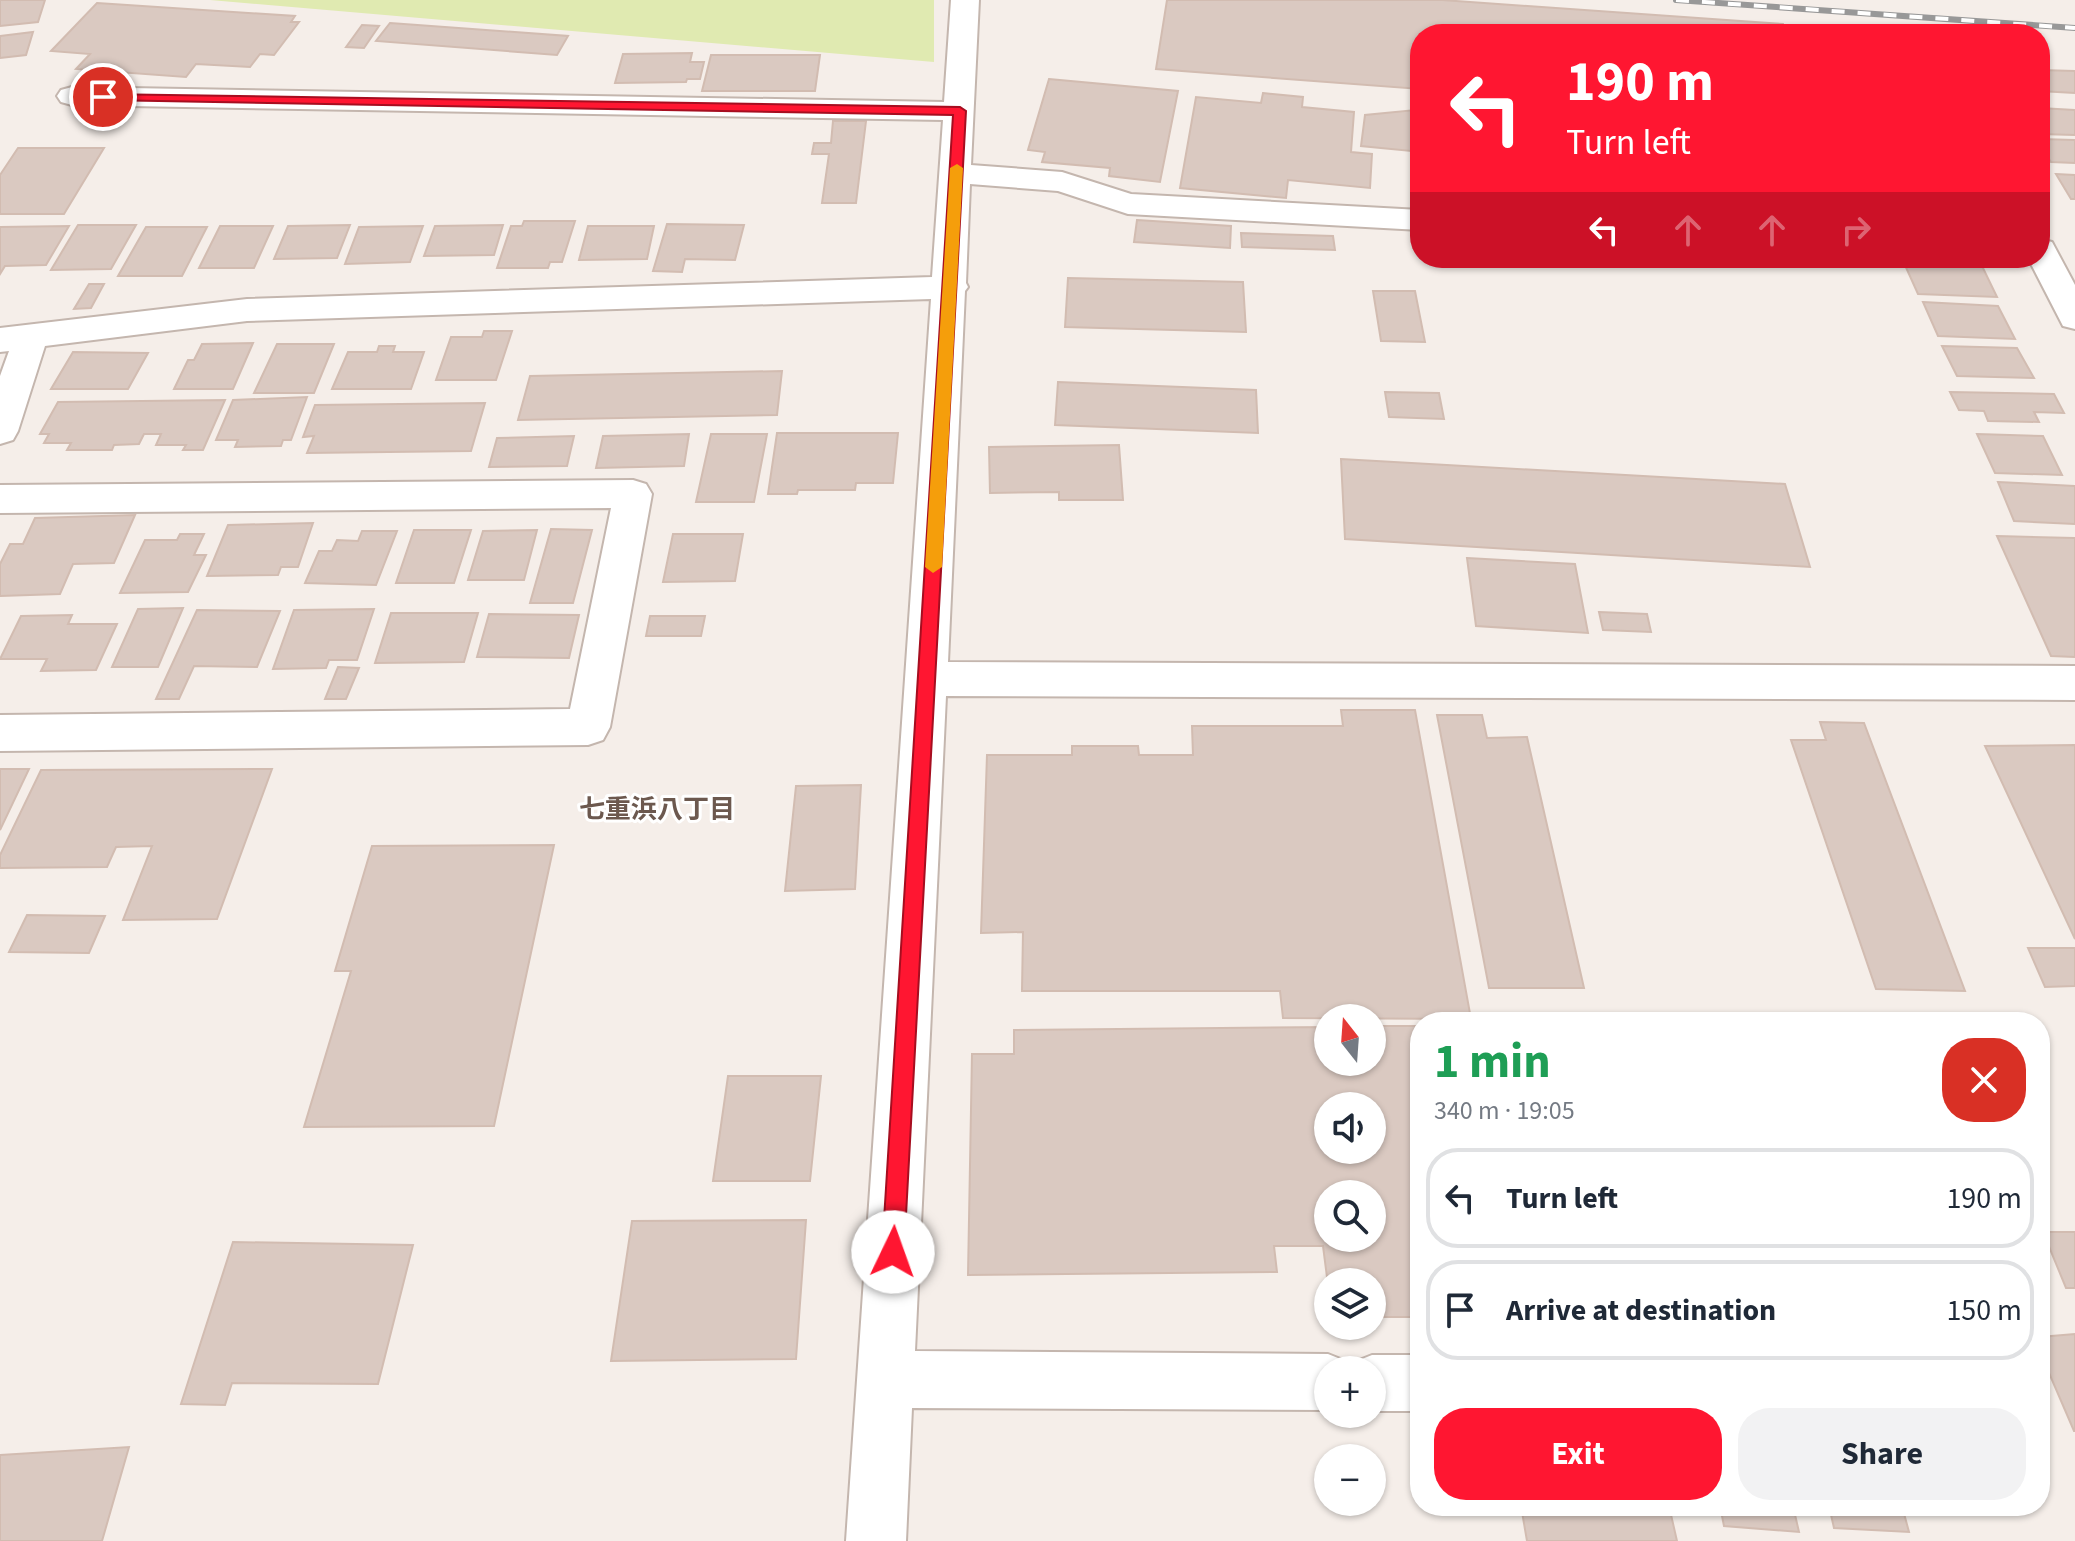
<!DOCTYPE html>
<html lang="en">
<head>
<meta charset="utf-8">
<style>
  :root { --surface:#fff; --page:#f2f2f3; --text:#1f2937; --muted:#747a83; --line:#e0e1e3; --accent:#ff1631 }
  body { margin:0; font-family:"Source Sans 3","Noto Sans JP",sans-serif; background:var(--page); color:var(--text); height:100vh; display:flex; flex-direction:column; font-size:30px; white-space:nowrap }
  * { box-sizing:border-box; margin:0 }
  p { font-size:26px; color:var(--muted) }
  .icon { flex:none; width:44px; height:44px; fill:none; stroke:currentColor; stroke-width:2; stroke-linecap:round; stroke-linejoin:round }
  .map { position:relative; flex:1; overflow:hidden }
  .sheet { position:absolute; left:1410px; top:1012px; width:640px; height:504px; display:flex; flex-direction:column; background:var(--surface); border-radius:32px; box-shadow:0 2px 6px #0004 }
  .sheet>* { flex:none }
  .guide { position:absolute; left:1410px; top:24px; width:640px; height:244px; border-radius:32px; box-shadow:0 2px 6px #0004; background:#ff1631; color:#fff; overflow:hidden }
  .needle { width:52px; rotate:343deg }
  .controls { position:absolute; left:1314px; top:1004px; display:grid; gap:16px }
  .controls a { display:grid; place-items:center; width:72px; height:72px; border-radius:50%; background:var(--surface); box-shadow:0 2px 6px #0004; font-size:40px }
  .pin { position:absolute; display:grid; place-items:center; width:68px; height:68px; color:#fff; margin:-34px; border:4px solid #fff; border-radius:50%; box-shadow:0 2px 8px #0007 }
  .me { position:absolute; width:88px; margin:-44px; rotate:3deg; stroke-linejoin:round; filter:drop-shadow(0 0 6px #0008) }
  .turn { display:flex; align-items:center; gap:28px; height:168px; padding:0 24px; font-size:36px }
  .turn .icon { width:104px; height:104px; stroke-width:2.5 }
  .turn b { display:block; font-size:56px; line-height:68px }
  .lanes { display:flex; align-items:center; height:76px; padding:0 24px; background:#0003; justify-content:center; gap:40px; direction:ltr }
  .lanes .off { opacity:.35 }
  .round { display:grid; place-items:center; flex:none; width:84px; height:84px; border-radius:32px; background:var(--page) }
  .overview { display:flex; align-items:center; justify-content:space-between; height:136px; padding:0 24px }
  h1 { font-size:48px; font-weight:700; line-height:60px; color:#1e9e55 }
  .button { display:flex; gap:16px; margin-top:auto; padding:16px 24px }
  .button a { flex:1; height:92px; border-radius:32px; background:var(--accent); color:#fff; font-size:32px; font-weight:700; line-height:92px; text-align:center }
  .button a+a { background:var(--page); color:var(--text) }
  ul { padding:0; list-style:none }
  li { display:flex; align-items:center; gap:24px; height:100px; margin:0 16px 12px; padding:0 8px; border:4px solid var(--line); border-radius:32px }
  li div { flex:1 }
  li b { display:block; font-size:30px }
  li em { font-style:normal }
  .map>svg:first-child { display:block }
</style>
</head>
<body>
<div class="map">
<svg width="2075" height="1541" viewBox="0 0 2075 1541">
  <rect width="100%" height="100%" fill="#f5eee9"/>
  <path fill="#e0eab1" d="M210,0H934V62Z"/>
  <g fill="#dac9c1" stroke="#d2bcb1" stroke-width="2" fill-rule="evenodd">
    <path d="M45,0L38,22L0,26V0Z"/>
    <path d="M1167,0H1442L1783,24L1786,34H1420V89L1156,69Z"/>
    <path d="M97,3L295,16L291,22H299L274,55L260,54L250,67L196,64L186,77L76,69L90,54L51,51Z"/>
    <path d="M390,23L568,36L557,55L376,41Z"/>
    <path d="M362,25L379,26L364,48L346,47Z"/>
    <path d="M33,32L26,55L0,58V36Z"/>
    <path d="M692,53L690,62H704L700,79H687L686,82L615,83L623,54Z"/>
    <path d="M711,55H820L815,91H702Z"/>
    <path d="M2040,70L2075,71V93L2040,91Z"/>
    <path d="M1049,79L1178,91L1160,182L1109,176L1110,168L1042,162L1045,152L1028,150Z"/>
    <path d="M1263,93L1303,97L1302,107L1354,112L1351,152L1372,154L1370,188L1288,180L1286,198L1180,188L1196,97L1261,103Z"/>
    <path d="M2040,108L2075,110V135L2040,134Z"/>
    <path d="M1415,110L1411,151L1361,146L1365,115Z"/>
    <path d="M833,121H866L856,203H822L829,154H812L814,143H831Z"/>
    <path d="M2040,139L2075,140V163L2051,162L2040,145Z"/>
    <path d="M18,148H104L64,214H0V175Z"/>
    <path d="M2056,174L2075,175V199H2071Z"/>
    <path d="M1137,220L1231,226L1230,248L1134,242Z"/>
    <path d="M524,221H575L562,262H550L548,268H497L511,226H522Z"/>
    <path d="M667,224L744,225L735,260L685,259L682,272L653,271Z"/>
    <path d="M78,225H136L111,269L51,270Z"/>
    <path d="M350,225L337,258L274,259L288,226Z"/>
    <path d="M503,225L494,255L424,256L435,226Z"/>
    <path d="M69,226L46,265L5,266L0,274V227Z"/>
    <path d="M220,226H273L254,268H199Z"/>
    <path d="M423,226L410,262L345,264L359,227Z"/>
    <path d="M588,226H654L647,259L579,260Z"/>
    <path d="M146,227H207L182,276H118Z"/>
    <path d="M1241,233L1333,236L1335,250L1242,247Z"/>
    <path d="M1904,263L1982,266L1997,297L1918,294Z"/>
    <path d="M1068,278L1243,282L1246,332L1065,327Z"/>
    <path d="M89,284H104L91,308L74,309Z"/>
    <path d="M1373,291H1415L1425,342L1381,341Z"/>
    <path d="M1923,302L1998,306L2015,339L1938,336Z"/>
    <path d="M484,331H512L496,380H436L451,337H482Z"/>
    <path d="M253,343L233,389H174L188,360H194L202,344Z"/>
    <path d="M277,344H334L314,393H254Z"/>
    <path d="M379,346H395L393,352H424L411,389H332L348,352H377Z"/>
    <path d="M1942,346L2017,348L2034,378L1957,376Z"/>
    <path d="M73,352L148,353L128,389H51Z"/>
    <path d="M782,371L777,415L518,420L530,376Z"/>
    <path d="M1058,382L1256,390L1258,433L1055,425Z"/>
    <path d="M1385,392L1439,393L1444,419L1389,417Z"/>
    <path d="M1950,392L2054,394L2064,413L2034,412L2039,422L1988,421L1984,411L1959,410Z"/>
    <path d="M307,397L291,440H283L281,446L235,447L238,440H216L233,400Z"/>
    <path d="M225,400L203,450H183L186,445H156L161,434H144L139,444L114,445L112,450H67L71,443H44L49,434H40L58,402Z"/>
    <path d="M485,403L471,451L307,453L314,436L303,437L315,405Z"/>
    <path d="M777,433H898L893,483H856L855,490H798L797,494H768Z"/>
    <path d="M689,434L684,466L596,468L603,436Z"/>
    <path d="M711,434H767L754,502H696Z"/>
    <path d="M1977,434L2043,436L2062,475L1995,473Z"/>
    <path d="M574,436L567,466L489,467L497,438Z"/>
    <path d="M1119,445L1123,500H1059V492L990,493L989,447Z"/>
    <path d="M1341,459L1785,484L1810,567L1345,539Z"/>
    <path d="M1998,482L2075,486V524L2014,521Z"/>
    <path d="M135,515L114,563L73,564L60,594L0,596V564L10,544H23L35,518Z"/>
    <path d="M313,523L298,567H281L278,575L207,576L228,525Z"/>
    <path d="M551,529L592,530L573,603H530Z"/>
    <path d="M414,530H471L454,583H396Z"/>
    <path d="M537,530L524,580H468L483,531Z"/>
    <path d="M362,531H397L376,585L305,583L319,551H332L337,540L358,541Z"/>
    <path d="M180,534H204L194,555H206L188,592L120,593L145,540H177Z"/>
    <path d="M673,534H743L735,581L663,582Z"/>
    <path d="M1997,536L2075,538V657L2051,656Z"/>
    <path d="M1467,558L1575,564L1588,633L1476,626Z"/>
    <path d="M183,608L158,667H112L138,609Z"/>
    <path d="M374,609L357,660H329L326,668L273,669L294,610Z"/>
    <path d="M197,610L280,611L257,667L194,666L179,699H156Z"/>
    <path d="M1599,612L1647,614L1651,632L1603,630Z"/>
    <path d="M391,613H478L464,662L375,663Z"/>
    <path d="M489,614L579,615L569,658L477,657Z"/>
    <path d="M72,615L68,624H117L96,670L41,671L47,659H0L21,616Z"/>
    <path d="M650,616H705L701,636H646Z"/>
    <path d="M338,667L359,668L346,699H325Z"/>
    <path d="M1341,710H1415L1471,1019L1283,1018L1280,991H1022L1023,932L981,933L987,755H1072V746H1138L1139,755H1193L1192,726H1343Z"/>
    <path d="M1437,715H1482L1487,738L1527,737L1584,988H1489Z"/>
    <path d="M1820,722L1864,723L1965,991L1876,989L1791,740H1826Z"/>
    <path d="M2075,745V939L1985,746Z"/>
    <path d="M0,769H29L0,830Z"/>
    <path d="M272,769L217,919L123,920L152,846L116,847L107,867L0,868V855L41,770Z"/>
    <path d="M861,785L855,889L785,891L796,786Z"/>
    <path d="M554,845L494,1126L304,1127L351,971H335L372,846Z"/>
    <path d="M27,915L105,916L89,953L9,952Z"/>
    <path d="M2028,948H2075V986L2045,987Z"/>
    <path d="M1372,1026H1420V1317H1372V1282H1328V1285L1323,1246H1274L1277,1272L968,1275L972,1054H1014V1030L1328,1027V1062H1372ZM1328,1106H1372V1150H1328ZM1328,1194H1372V1238H1328Z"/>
    <path d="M728,1076H821L810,1181H713Z"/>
    <path d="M806,1220L796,1359L611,1361L632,1221Z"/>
    <path d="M2043,1232H2075V1288H2066Z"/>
    <path d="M233,1242L413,1245L378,1384L232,1383L225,1405L181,1404Z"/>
    <path d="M2075,1334V1431H2074L2040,1352V1337Z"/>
    <path d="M129,1447L102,1541H0V1455Z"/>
    <path d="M1521,1506H1669L1677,1541H1527Z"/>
    <path d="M1720,1506H1793L1799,1532L1724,1526Z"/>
    <path d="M1829,1506H1902L1909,1532L1834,1528Z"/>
  </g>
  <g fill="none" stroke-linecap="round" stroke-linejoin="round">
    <g stroke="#c4b6ae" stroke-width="4">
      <g id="minor">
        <path d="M951,0H979L971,165L1062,172L1131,194L1420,210V230L1128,214L1058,191L970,184L966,283L968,287L965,291L948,662L2075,666V700L946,696L915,1351L1328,1354L1348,1362L1350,1367L1352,1363L1372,1355H1420V1411H1372V1370H1328V1410L912,1408L906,1541H846L931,299L247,321L45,346L18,431L13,440L0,444V376L9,351L0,352V328L247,299L932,277L943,120L72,105L61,102L57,96L61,90L72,87L944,102Z"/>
        <path d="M2040,239L2052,242L2075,285V329L2063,326L2028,258H2040Z"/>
        <path d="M633,480L646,484L652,494L610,727L603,740L588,745L0,751V715L570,709L611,508L0,513V485Z"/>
      </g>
    </g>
    <use href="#minor" fill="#fff" fill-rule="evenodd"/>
    <g stroke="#989898" stroke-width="6">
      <path id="rail" d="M1676,0L2075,28"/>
    </g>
    <use href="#rail" stroke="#fff" stroke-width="4" stroke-dasharray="13" stroke-linecap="butt"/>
  </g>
  <path fill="#ff1631" stroke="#a60e20" stroke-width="2" d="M99,94L960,107L966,111L904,1252L901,1260L893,1263L885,1260L882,1252L953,115L103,100L99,99Z"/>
  <path fill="#f59e0b" d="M957,164L963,168L942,567L933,573L925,567L950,168Z"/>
  <g text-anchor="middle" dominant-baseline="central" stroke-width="6" stroke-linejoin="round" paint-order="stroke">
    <g font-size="26" font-weight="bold" fill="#6c584e" stroke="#fff">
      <text x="657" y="809">七重浜八丁目</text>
    </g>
  </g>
</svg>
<div class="controls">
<a><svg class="needle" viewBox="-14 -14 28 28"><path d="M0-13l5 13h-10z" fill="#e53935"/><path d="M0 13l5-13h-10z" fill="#747a83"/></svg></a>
<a><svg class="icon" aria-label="sound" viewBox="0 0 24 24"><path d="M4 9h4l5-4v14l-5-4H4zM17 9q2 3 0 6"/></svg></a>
<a><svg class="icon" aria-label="search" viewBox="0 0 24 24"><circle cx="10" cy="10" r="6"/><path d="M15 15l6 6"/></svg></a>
<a><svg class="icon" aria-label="layers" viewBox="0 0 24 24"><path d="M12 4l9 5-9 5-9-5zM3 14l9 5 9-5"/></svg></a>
<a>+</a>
<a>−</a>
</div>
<div class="pin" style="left:103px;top:97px;background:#d93025"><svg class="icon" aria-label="arrive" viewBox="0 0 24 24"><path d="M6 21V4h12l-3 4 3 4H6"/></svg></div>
<svg class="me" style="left:893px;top:1252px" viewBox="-20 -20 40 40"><circle r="19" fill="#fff"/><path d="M0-13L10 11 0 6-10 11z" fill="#ff1631"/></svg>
<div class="guide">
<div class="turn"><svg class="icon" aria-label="left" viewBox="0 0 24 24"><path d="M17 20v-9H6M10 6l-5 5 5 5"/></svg><div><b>190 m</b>Turn left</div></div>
<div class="lanes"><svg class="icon" aria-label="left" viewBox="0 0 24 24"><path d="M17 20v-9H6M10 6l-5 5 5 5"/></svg><svg class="icon off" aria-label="ahead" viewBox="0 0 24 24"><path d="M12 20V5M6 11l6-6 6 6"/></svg><svg class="icon off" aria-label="ahead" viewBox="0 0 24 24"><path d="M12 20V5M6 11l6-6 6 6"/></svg><svg class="icon off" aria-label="right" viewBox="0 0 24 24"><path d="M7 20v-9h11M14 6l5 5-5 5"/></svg></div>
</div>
<section class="sheet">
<div class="overview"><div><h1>1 min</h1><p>340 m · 19:05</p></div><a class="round" style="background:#d93025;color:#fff"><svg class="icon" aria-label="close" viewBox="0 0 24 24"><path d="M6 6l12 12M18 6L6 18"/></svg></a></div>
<ul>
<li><svg class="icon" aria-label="left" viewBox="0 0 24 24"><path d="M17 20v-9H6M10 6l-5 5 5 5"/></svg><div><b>Turn left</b></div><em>190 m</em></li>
<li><svg class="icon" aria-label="arrive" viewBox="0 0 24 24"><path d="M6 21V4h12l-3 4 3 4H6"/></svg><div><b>Arrive at destination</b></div><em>150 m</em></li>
</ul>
<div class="button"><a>Exit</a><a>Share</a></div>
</section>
</div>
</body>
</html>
